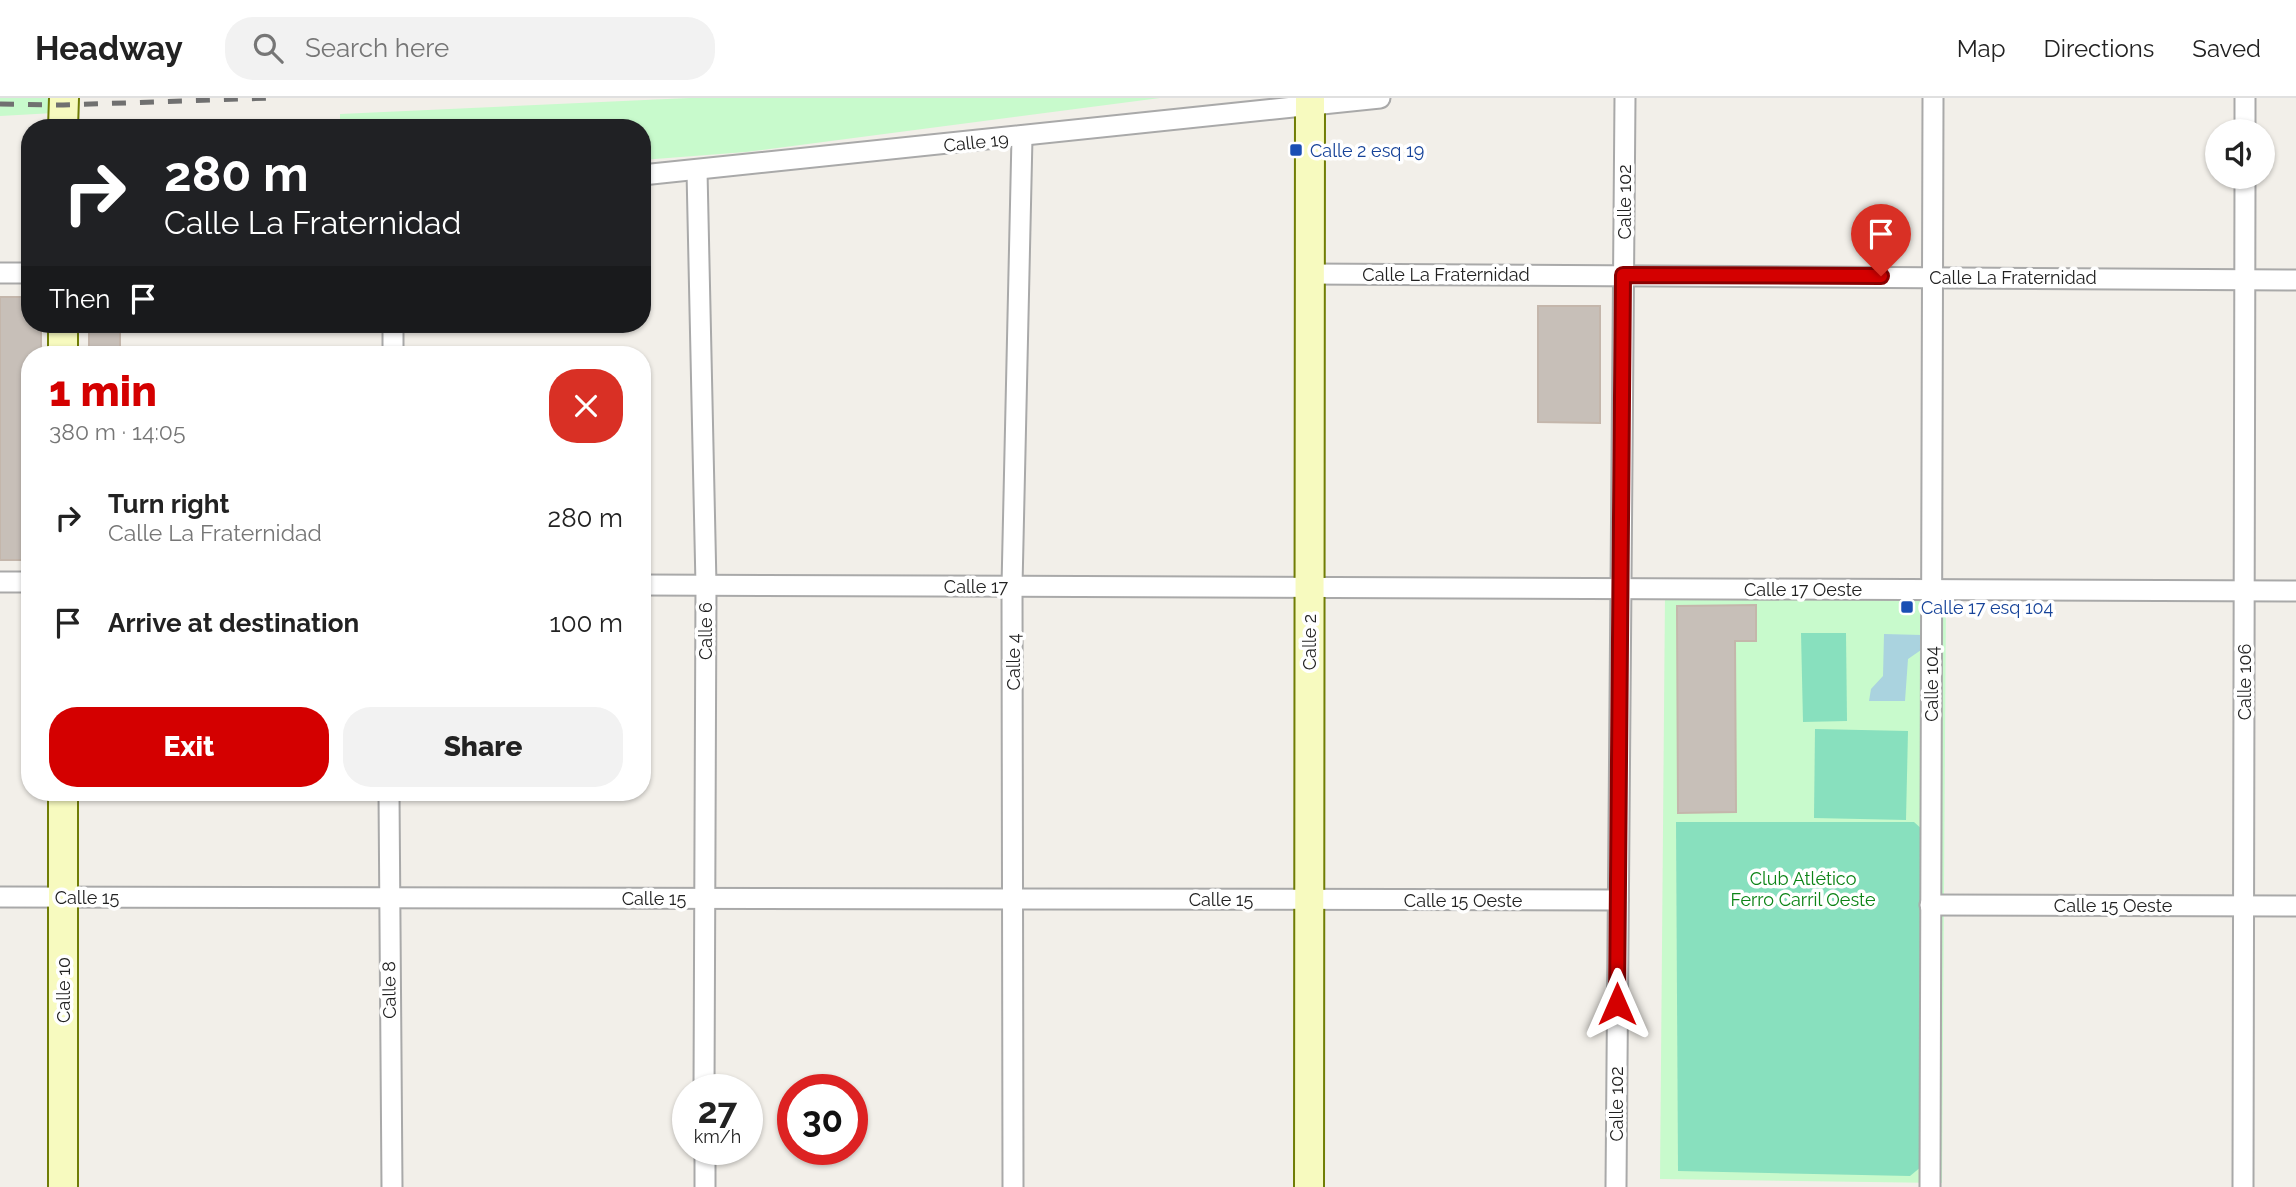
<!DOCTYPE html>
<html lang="en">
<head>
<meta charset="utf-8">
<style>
  :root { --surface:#fff; --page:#f2f2f2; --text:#222; --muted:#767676; --line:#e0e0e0; --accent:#d40000 }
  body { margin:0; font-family:Raleway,sans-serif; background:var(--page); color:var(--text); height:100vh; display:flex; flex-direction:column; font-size:26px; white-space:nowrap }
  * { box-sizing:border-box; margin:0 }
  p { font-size:23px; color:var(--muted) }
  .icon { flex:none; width:38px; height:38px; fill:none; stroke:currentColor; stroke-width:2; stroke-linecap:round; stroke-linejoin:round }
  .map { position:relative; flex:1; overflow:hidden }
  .details { position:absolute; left:21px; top:248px; width:630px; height:455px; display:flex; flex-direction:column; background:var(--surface); border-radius:28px; box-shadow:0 2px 5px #0004 }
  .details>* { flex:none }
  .top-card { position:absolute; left:21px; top:21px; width:630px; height:214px; border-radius:28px; box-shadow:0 2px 5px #0004; background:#202124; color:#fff; overflow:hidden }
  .controls { position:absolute; left:2205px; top:21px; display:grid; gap:14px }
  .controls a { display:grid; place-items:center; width:70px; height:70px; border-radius:50%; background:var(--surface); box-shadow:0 2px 5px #0004; font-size:35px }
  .speed { position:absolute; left:672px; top:976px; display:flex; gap:14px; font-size:35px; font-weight:700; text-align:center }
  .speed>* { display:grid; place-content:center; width:91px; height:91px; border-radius:50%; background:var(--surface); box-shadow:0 2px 5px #0004; line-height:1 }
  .speed small { font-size:18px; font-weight:400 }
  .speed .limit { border:10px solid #d22; background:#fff; color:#111 }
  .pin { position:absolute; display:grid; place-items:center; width:60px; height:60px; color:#fff; margin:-72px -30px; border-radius:50% 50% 50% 0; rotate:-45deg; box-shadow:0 0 7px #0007 }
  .pin .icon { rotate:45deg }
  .me { position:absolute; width:77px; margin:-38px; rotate:0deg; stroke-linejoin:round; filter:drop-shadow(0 0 5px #0008) }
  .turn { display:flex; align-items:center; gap:24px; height:147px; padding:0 28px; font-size:32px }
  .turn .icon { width:91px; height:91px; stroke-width:2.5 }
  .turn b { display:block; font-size:49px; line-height:60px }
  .then { display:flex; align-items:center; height:66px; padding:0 28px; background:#0003; gap:14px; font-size:26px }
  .round { display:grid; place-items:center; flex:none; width:74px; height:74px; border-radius:28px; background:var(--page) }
  .summary { display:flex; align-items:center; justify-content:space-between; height:119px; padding:0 28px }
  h1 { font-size:42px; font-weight:800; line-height:52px; color:var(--accent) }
  .action { display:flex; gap:14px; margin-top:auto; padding:14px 28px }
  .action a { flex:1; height:80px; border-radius:28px; background:var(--accent); color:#fff; font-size:28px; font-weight:800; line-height:80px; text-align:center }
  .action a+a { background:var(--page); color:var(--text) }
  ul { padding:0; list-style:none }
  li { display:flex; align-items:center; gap:21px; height:105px; padding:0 28px }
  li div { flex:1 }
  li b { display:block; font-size:26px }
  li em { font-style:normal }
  header { display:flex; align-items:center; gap:42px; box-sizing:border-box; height:98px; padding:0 35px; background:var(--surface); border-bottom:2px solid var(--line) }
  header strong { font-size:33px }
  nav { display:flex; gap:38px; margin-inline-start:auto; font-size:24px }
  .search { width:490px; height:63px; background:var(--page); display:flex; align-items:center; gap:18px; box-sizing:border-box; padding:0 24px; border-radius:28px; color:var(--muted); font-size:26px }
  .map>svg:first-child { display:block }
</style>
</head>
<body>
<header>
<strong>Headway</strong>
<div class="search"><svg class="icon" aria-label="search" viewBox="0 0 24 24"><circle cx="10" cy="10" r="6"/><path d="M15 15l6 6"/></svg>Search here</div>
<nav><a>Map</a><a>Directions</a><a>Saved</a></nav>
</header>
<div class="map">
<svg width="2296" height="1089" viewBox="0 0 2296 1089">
  <rect width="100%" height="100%" fill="#f2efe9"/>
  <g fill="#c8facc">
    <path d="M0,0H54V15L0,18Z"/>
    <path d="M689,0H1160L746,54L642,62V30H340V16Z"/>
    <path d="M1665,496L1946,500L1942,1085L1660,1081Z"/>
  </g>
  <g fill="#88e0be">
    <path d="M1801,535H1846L1847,623L1803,624Z"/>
    <path d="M1815,631L1908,633L1906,722L1814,720Z"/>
    <path d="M1676,724H1914L1934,742L1933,1059L1910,1078L1678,1073Z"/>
  </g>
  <path fill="#aad3df" d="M1884,536L1922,537L1921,552L1908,561L1905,603H1869L1871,591L1883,578Z"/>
  <g fill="#c7bfb8" stroke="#c4b6ab" stroke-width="2">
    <path d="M0,199H30V226H41V257H30V462H0Z"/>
    <path d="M1538,208H1600V325L1538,324Z"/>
    <rect x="89" y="226" width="31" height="31"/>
    <path d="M1756,507V543H1735L1736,714L1678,715L1677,508Z"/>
  </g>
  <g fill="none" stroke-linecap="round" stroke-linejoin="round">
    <g stroke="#a9a9a9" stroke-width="23">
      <g id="street">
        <path d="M2245,33V0"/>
        <path d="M697,73L706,487L704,992"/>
        <path d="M642,77L1380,0"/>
        <path d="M0,175H30"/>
        <path d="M1309,176L2296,182"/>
        <path d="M393,257V226"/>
        <path d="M0,484H30"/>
        <path d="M642,487L2296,493"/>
        <path d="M389,695L392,1089"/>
        <path d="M0,799L1618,802"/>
        <path d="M1930,807L2296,808"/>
        <path d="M705,1052V1089"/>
        <path d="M1013,1089L1012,488L1022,39"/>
        <path d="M1616,1089L1625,0"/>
        <path d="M1930,1089L1933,0"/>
        <path d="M2243,1089L2245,79"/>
      </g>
    </g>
    <g stroke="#707d05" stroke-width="32">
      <g id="secondary">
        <path d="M63,30L64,0"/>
        <path d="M63,226V257"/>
        <path d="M63,695V1089"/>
        <path d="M1309,1089L1310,0"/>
      </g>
    </g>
    <use href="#street" stroke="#fff" stroke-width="19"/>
    <use href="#secondary" stroke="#f7fabf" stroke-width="28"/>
    <path stroke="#707070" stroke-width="5" stroke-dasharray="14 14" stroke-linecap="butt" d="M0,6L63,7L271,0"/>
  </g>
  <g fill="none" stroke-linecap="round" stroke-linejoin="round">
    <g stroke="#8a0000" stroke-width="18">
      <path id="route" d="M1617,906L1623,177L1881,178"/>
    </g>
    <use href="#route" stroke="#d40000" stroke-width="12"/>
  </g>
  <g fill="#1a4fb4" stroke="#fff" stroke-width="2.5">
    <rect x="1289" y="45" width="14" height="14" rx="3.5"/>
    <rect x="1900" y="502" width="14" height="14" rx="3.5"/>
  </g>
  <g text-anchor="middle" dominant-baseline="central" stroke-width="7" stroke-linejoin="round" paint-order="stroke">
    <g font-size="18" fill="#222" stroke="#fff">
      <text transform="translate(976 44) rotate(-6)">Calle 19</text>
      <text transform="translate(1624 104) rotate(-90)">Calle 102</text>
      <text x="1446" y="176">Calle La Fraternidad</text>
      <text x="2013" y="179">Calle La Fraternidad</text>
      <text x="976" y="488">Calle 17</text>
      <text x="1803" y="491">Calle 17 Oeste</text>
      <text transform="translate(705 533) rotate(-90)">Calle 6</text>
      <text transform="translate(1309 544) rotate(-90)">Calle 2</text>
      <text transform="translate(1013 564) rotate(-90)">Calle 4</text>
      <text transform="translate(2244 584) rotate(-90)">Calle 106</text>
      <text transform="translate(1931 586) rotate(-90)">Calle 104</text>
      <text x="87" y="799">Calle 15</text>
      <text x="654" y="800">Calle 15</text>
      <text x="1221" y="801">Calle 15</text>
      <text x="1463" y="802">Calle 15 Oeste</text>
      <text x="2113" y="807">Calle 15 Oeste</text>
      <text transform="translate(63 892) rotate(-90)">Calle 10</text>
      <text transform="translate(389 892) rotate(-91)">Calle 8</text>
      <text transform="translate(1616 1006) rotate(-90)">Calle 102</text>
    </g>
    <g font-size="18" fill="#164399" stroke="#fff" text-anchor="start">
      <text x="1310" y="52">Calle 2 esq 19</text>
      <text x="1921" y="509">Calle 17 esq 104</text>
    </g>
    <g font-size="18" fill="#0c8416" stroke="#fff">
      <text x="1803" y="780">Club Atlético<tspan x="1803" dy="21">Ferro Carril Oeste</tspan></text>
    </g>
  </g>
</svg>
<div class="controls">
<a><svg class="icon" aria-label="sound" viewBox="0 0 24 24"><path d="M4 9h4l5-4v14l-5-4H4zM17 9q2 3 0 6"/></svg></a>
</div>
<div class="speed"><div>27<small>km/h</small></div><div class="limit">30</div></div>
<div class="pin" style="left:1881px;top:178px;background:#d93025"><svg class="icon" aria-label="arrive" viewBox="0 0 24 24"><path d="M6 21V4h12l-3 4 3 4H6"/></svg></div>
<svg class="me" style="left:1617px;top:906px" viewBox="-20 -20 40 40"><path d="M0-17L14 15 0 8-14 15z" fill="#d40000" stroke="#fff" stroke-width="4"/></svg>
<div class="top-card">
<div class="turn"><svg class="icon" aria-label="right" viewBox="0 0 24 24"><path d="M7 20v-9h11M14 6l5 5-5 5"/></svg><div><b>280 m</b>Calle La Fraternidad</div></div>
<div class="then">Then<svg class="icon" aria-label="arrive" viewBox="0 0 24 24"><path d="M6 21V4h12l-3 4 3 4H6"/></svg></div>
</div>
<section class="details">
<div class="summary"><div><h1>1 min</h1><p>380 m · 14:05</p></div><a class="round" style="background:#d93025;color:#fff"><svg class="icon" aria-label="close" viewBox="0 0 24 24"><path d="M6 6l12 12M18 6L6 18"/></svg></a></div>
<ul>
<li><svg class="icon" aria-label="right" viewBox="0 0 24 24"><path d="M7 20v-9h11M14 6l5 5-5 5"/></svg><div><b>Turn right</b><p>Calle La Fraternidad</p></div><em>280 m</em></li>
<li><svg class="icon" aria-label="arrive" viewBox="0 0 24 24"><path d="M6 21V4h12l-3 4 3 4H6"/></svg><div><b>Arrive at destination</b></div><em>100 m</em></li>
</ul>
<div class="action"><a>Exit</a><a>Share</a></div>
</section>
</div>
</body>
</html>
